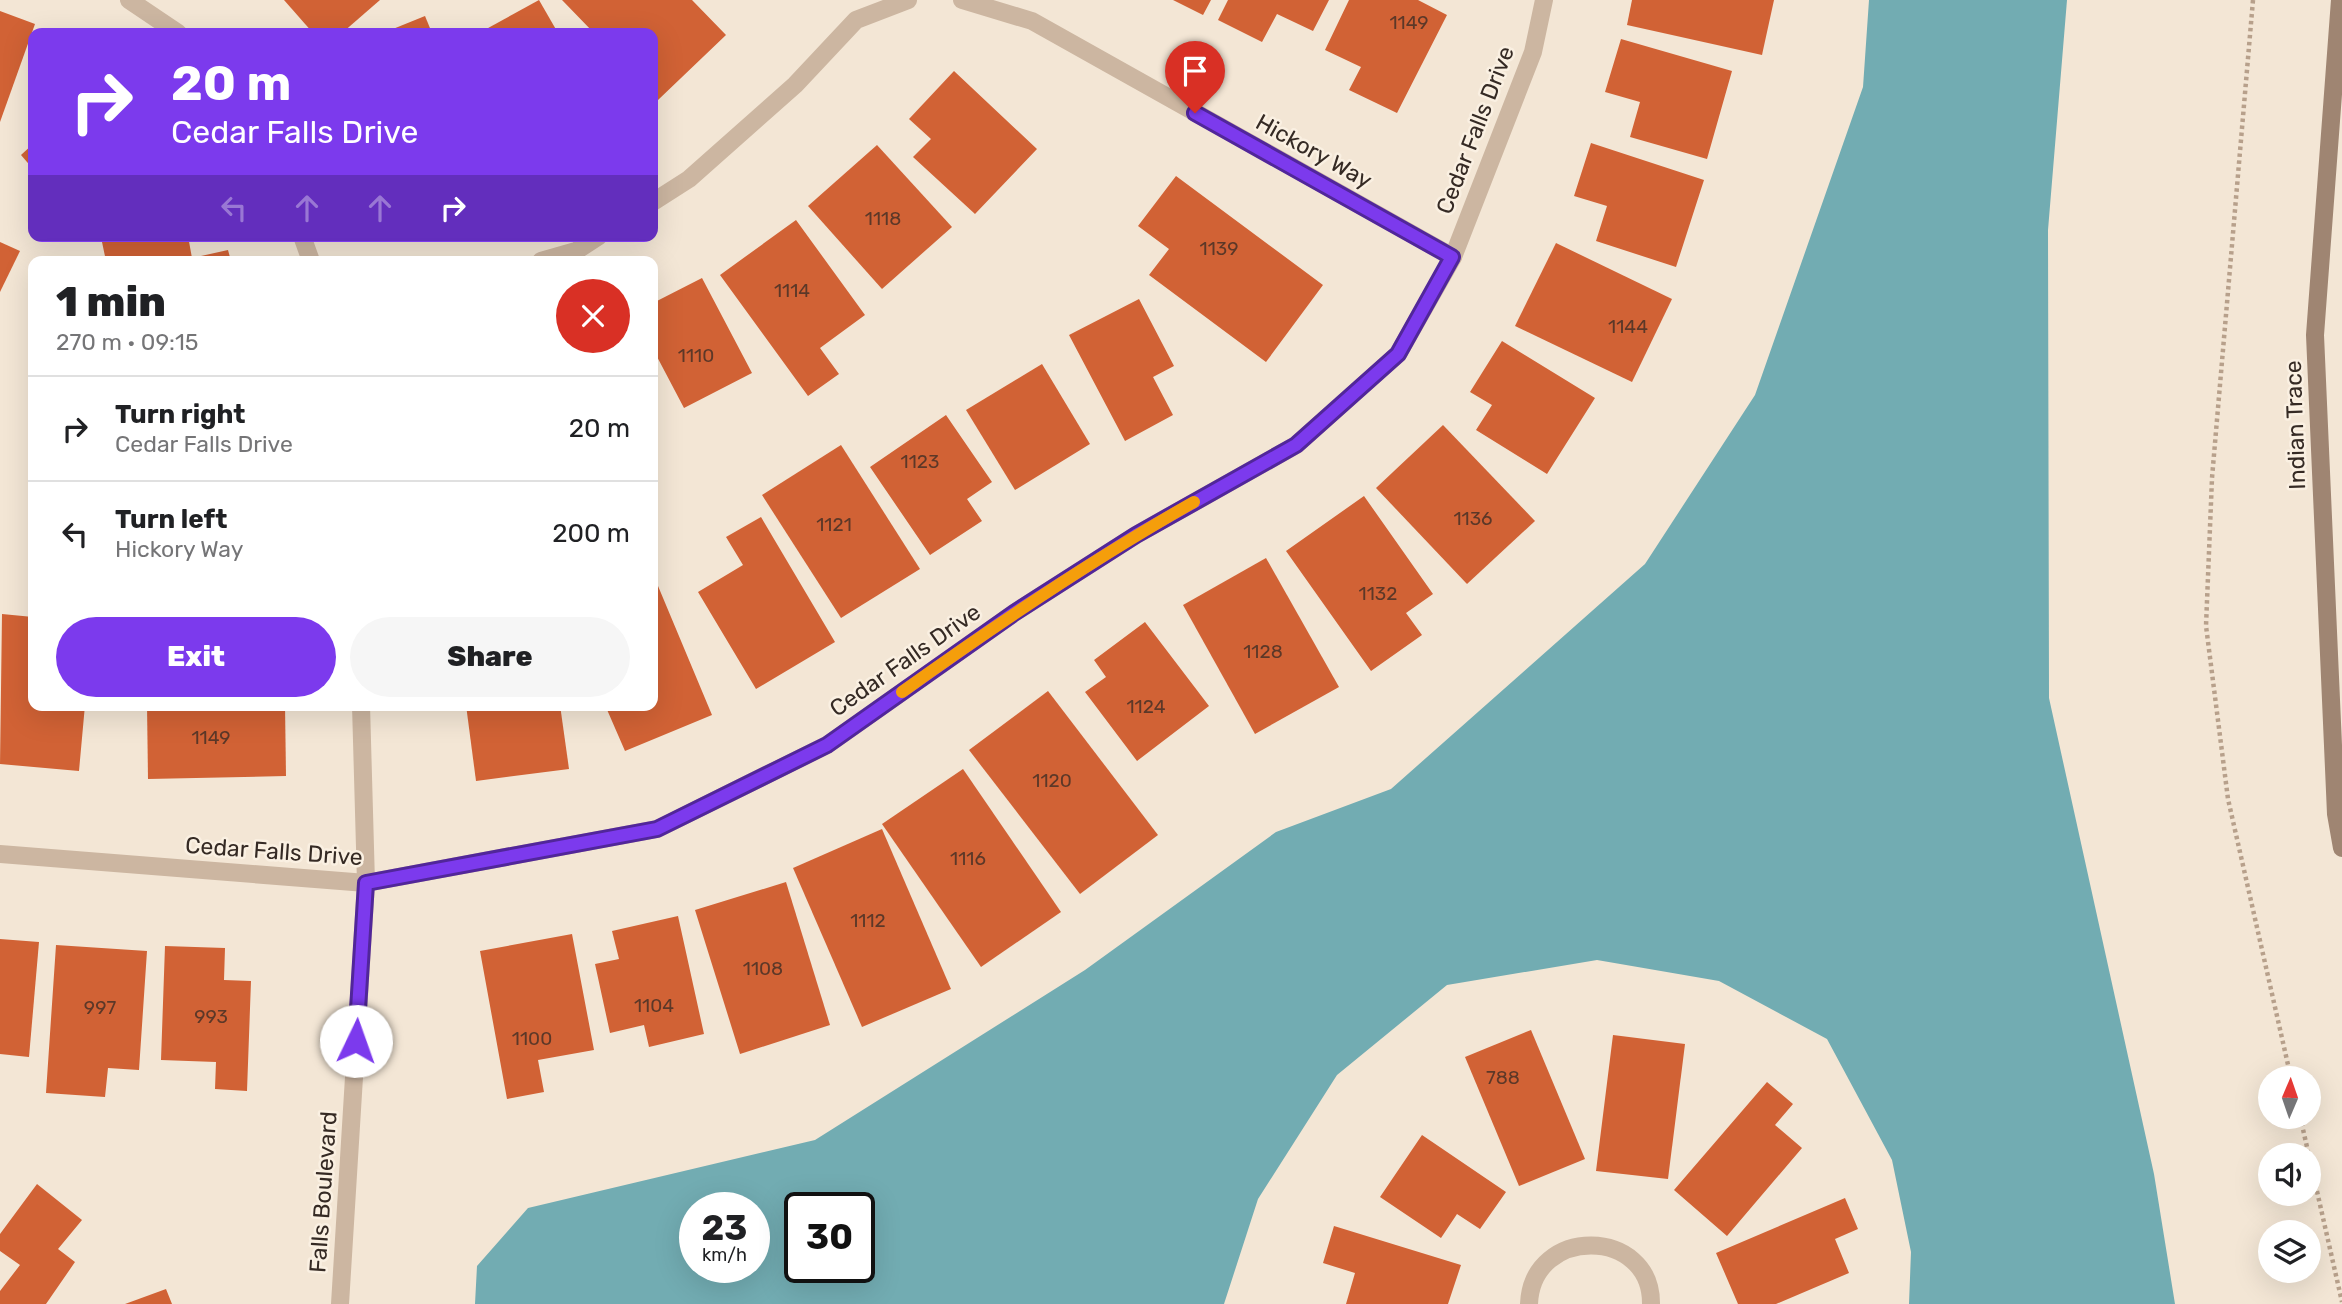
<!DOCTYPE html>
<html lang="en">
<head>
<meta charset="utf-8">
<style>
  :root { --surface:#fff; --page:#f6f6f6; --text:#202124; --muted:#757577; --line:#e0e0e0; --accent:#7c3aed }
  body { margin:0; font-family:Rubik,sans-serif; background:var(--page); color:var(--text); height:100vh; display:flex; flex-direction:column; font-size:26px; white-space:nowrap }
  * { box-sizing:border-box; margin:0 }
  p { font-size:23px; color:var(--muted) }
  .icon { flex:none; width:38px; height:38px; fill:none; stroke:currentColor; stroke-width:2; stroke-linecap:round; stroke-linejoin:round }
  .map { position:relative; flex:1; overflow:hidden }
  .drawer { position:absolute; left:28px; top:256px; width:630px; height:455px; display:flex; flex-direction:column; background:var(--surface); border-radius:14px; box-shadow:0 7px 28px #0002 }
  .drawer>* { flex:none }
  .guide { position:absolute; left:28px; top:28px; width:630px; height:214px; border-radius:14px; box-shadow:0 7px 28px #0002; background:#7c3aed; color:#fff; overflow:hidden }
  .needle { width:46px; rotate:2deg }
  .controls { position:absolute; left:2258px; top:1066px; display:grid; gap:14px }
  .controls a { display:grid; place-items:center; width:63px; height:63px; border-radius:50%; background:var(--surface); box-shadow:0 7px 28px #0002; font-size:35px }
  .speed { position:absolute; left:679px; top:1192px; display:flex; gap:14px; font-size:35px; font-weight:700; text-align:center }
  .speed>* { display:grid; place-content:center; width:91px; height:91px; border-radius:50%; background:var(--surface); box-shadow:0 7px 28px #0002; line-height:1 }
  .speed small { font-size:18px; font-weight:400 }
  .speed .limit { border:4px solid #111; border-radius:10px; background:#fff; color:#111 }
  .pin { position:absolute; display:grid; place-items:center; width:60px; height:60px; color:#fff; margin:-72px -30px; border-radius:50% 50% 50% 0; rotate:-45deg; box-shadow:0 0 7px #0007 }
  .pin .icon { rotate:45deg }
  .me { position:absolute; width:77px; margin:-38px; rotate:3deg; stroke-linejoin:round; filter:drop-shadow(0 0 5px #0008) }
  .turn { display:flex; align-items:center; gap:24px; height:147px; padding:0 28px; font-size:32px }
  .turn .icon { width:91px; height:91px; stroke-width:2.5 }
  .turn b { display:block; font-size:49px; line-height:60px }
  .lanes { display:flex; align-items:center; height:66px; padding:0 28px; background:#0003; justify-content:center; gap:35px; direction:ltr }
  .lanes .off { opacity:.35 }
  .round { display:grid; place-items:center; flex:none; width:74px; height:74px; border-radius:37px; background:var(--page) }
  .head { display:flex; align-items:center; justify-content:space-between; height:119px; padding:0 28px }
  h1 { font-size:42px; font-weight:800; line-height:52px }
  .button { display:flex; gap:14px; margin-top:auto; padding:14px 28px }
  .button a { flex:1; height:80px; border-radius:42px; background:var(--accent); color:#fff; font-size:28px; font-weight:800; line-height:80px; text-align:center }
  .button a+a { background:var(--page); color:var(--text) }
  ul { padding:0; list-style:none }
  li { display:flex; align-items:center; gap:21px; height:105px; padding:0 28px; border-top:2px solid var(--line) }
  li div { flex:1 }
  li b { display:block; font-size:26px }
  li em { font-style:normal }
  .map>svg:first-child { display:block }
</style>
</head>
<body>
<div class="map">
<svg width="2342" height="1304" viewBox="0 0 2342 1304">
  <rect width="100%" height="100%" fill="#f3e6d5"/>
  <path fill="#72acb2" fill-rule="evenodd" d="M1869,0H2067L2048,230L2049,698L2154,1174L2175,1304H1909L1911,1252L1892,1160L1827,1039L1719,981L1597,960L1447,985L1337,1075L1258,1199L1224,1304H475L477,1266L528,1208L815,1140L1085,970L1276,832L1391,789L1645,564L1755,395L1863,87ZM695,1208H754V1267H695ZM800,1208H859V1267H800Z"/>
  <g fill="#d16235">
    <path d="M284,0H380L342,33H313Z"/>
    <path d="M539,0L558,33H479Z"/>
    <path d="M562,0H692L726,35L658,100L653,95V33H594Z"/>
    <path d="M1173,0H1211L1203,15Z"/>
    <path d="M1228,0H1329L1313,31L1277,14L1262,42L1218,20Z"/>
    <path d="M1349,0H1418L1447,15L1397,113L1349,90L1361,67L1325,50Z"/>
    <path d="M1632,0H1774L1762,55L1627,25Z"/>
    <path d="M0,11L35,24L0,122Z"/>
    <path d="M425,16L432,33H383Z"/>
    <path d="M1621,39L1732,71L1707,159L1630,137L1640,102L1605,92Z"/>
    <path d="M954,71L1037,149L975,214L913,157L931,139L909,119Z"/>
    <path d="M1591,143L1704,180L1676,267L1596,241L1607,206L1574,196Z"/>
    <path d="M33,144V169L21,155Z"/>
    <path d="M877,145L952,227L882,289L808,206Z"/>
    <path d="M1176,176L1323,285L1266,362L1149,275L1169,249L1138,226Z"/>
    <path d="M796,220L865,315L820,348L839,374L808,396L720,275Z"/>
    <path d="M129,236H188L192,258L228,250L231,261H106L102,242Z"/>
    <path d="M0,242L20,251L0,292Z"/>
    <path d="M1556,243L1672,299L1632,382L1515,326Z"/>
    <path d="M702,278L752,373L684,408L654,351L657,350L653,342V303Z"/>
    <path d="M1139,299L1174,366L1153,377L1173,415L1125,441L1069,335Z"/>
    <path d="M1502,341L1595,398L1547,474L1476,430L1492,405L1470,392Z"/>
    <path d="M1042,364L1090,444L1015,490L966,410Z"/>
    <path d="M946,415L992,482L967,499L982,521L930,555L870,467Z"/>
    <path d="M1443,425L1535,521L1467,584L1376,488Z"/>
    <path d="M841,445L920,569L841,618L762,495Z"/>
    <path d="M1364,496L1433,594L1406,613L1422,635L1371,671L1286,551Z"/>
    <path d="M761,517L835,642L756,689L698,592L743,565L726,537Z"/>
    <path d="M1266,558L1339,687L1255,734L1183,605Z"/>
    <path d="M653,574L712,715L625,751L605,705H653Z"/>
    <path d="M2,614L33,617V705H85L79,771L0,764Z"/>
    <path d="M1145,622L1209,706L1137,761L1085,692L1106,677L1094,660Z"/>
    <path d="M1048,691L1158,835L1080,894L969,750Z"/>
    <path d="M147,705H285L286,776L148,779Z"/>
    <path d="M466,705H560L569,769L476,781Z"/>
    <path d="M963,769L1061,912L981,967L882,824Z"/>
    <path d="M882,829L951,989L862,1027L793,868Z"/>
    <path d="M786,882L830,1025L740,1054L695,910Z"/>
    <path d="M678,916L704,1034L649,1047L644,1025L610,1033L595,964L619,959L612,931Z"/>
    <path d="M572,934L594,1050L538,1060L544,1092L507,1099L480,951Z"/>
    <path d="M0,939L39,942L29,1057L0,1054Z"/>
    <path d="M56,945L147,951L139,1070L108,1068L105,1097L46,1093Z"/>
    <path d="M165,946L225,948L224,980L251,981L247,1091L215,1089L216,1062L161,1060Z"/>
    <path d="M1531,1030L1585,1159L1519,1186L1465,1057Z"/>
    <path d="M1613,1035L1685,1044L1668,1179L1596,1171Z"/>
    <path d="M1767,1082L1793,1104L1775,1125L1802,1148L1727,1236L1674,1190Z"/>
    <path d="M1422,1135L1506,1192L1480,1229L1457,1214L1441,1238L1380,1197Z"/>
    <path d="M37,1184L82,1220L58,1249L75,1262L46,1304H0V1291L20,1265L0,1251V1234Z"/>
    <path d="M1845,1198L1858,1229L1835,1239L1849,1273L1776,1304H1738L1716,1253Z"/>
    <path d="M1334,1226L1461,1265L1448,1304H1346L1355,1273L1323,1263Z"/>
    <path d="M166,1289L172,1304H125Z"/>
  </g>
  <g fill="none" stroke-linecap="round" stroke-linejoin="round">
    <g stroke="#b7a08b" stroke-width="4.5" stroke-dasharray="3.5 3.5" stroke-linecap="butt">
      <path d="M2253,0L2212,478L2206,626L2228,799L2291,1078"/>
      <path d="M2300,1116L2342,1302"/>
    </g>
    <g stroke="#ccb6a1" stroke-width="18">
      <path d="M129,0L178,33"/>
      <path d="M962,0L1032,21L1453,257"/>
      <path d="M653,202L689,179L795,85L856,20L908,0"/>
      <path d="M302,236L311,261"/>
      <path d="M541,261L576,251L599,236"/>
      <path d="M0,854L366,883L657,829L827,745L1014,613L1136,535L1296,445L1398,354L1453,257L1533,52L1544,0"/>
      <path d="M340,1304L366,883L361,705"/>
      <path d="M1529,1304C1532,1225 1652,1227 1651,1304"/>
    </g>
    <path stroke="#9f8572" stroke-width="18" d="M2340,0L2315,335L2336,814L2342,848"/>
  </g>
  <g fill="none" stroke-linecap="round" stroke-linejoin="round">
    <g stroke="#51269a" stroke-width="18">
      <path id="route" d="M356,1041L366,883L657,829L827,745L1014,613L1136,535L1296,445L1398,354L1452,257L1195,113"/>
    </g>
    <use href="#route" stroke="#7c3aed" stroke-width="12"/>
    <path stroke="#f59e0b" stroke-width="12" d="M902,692C997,624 1093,559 1194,502"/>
  </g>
  <g text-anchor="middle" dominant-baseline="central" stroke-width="5" stroke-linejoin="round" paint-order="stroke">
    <g font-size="19" fill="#5c3828">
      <text x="1409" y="22">1149</text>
      <text x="883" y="218">1118</text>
      <text x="1219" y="248">1139</text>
      <text x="792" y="290">1114</text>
      <text x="1628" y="326">1144</text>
      <text x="696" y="355">1110</text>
      <text x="920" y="461">1123</text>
      <text x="1473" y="518">1136</text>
      <text x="834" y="524">1121</text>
      <text x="1378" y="593">1132</text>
      <text x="1263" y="651">1128</text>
      <text x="1146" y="706">1124</text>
      <text x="211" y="737">1149</text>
      <text x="1052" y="780">1120</text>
      <text x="968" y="858">1116</text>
      <text x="868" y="920">1112</text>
      <text x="763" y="968">1108</text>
      <text x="654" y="1005">1104</text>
      <text x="100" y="1007">997</text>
      <text x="211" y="1016">993</text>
      <text x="532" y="1038">1100</text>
      <text x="1503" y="1077">788</text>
    </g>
    <g font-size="23" fill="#352a24" stroke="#faf0e2">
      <text transform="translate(1475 130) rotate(-69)">Cedar Falls Drive</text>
      <text transform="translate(1314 151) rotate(29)">Hickory Way</text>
      <text transform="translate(2295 425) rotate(-92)">Indian Trace</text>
      <text transform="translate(905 660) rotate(-35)">Cedar Falls Drive</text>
      <text transform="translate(274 851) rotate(4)">Cedar Falls Drive</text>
      <text transform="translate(323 1192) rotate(-86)">Falls Boulevard</text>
    </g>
  </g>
</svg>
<div class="controls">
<a><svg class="needle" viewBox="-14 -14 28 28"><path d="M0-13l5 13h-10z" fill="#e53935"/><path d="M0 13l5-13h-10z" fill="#757577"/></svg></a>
<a><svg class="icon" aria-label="sound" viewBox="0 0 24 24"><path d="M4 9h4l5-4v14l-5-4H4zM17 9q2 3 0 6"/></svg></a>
<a><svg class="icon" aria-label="layers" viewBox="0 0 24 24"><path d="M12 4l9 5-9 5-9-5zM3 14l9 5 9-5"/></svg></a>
</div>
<div class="speed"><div>23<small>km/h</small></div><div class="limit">30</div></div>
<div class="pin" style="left:1195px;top:113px;background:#d93025"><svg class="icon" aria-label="arrive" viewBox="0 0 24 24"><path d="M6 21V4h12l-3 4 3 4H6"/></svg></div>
<svg class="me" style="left:356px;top:1041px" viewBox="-20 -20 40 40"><circle r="19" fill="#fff"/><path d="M0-13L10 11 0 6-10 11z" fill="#7c3aed"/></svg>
<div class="guide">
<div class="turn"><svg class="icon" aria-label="right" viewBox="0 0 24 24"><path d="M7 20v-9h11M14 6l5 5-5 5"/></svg><div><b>20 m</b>Cedar Falls Drive</div></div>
<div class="lanes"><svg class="icon off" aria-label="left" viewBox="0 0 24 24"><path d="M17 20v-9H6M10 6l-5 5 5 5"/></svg><svg class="icon off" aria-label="ahead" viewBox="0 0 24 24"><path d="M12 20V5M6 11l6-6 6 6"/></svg><svg class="icon off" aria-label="ahead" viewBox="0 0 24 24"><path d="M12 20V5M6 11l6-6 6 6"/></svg><svg class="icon" aria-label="right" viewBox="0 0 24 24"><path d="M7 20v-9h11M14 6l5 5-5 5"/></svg></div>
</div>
<section class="drawer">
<div class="head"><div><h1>1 min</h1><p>270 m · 09:15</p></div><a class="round" style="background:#d93025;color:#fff"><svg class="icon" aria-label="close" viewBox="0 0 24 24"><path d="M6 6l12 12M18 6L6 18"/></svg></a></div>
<ul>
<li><svg class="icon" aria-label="right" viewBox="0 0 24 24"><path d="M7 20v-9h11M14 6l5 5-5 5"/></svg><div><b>Turn right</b><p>Cedar Falls Drive</p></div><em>20 m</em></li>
<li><svg class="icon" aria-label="left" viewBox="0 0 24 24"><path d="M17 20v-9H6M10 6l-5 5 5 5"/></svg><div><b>Turn left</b><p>Hickory Way</p></div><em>200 m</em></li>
</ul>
<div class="button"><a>Exit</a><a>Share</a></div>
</section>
</div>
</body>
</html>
